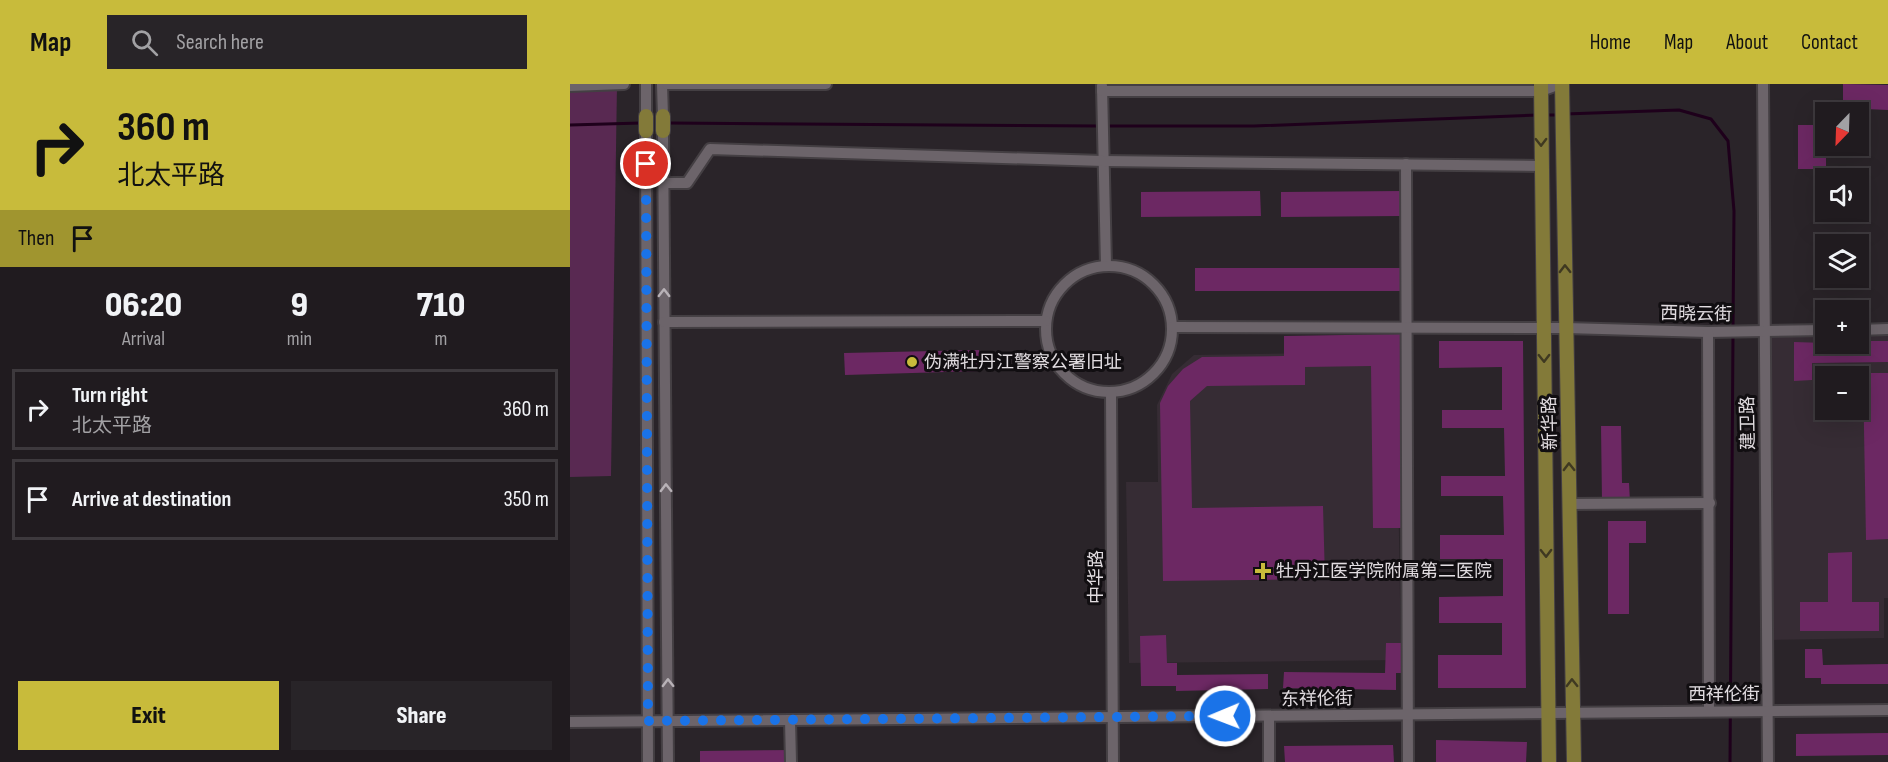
<!DOCTYPE html>
<html lang="en">
<head>
<meta charset="utf-8">
<style>
  :root { --surface:#201b1f; --page:#282428; --text:#f1f3f6; --muted:#a2a1a4; --line:#3d393d; --accent:#c8bb3b }
  body { margin:0; font-family:"Sofia Sans Condensed","Noto Sans SC",sans-serif; background:var(--page); color:var(--text); height:100vh; display:flex; flex-direction:column; font-size:22px; white-space:nowrap }
  * { box-sizing:border-box; margin:0 }
  p { font-size:20px; color:var(--muted) }
  .icon { flex:none; width:33px; height:33px; fill:none; stroke:currentColor; stroke-width:2; stroke-linecap:round; stroke-linejoin:round }
  .map { position:relative; flex:1; overflow:hidden }
  .sheet { display:flex; flex-direction:column; background:var(--surface); width:570px }
  .sheet>* { flex:none }
  .hud { background:#c8bb3b; color:#111; overflow:hidden }
  .needle { width:39px; rotate:203deg }
  .controls { position:absolute; left:1245px; top:18px; display:grid; gap:12px }
  .controls a { display:grid; place-items:center; width:54px; height:54px; border-radius:0px; background:var(--surface); box-shadow:0 6px 24px #0002,0 0 0 2px var(--line); font-size:30px }
  .pin { position:absolute; display:grid; place-items:center; width:51px; height:51px; color:#fff; margin:-26px; border:3px solid #fff; border-radius:50%; box-shadow:0 2px 6px #0007 }
  .me { position:absolute; width:66px; margin:-33px; rotate:269deg; stroke-linejoin:round; filter:drop-shadow(0 0 4px #0008) }
  .turn { display:flex; align-items:center; gap:21px; height:126px; padding:0 18px; font-size:27px }
  .turn .icon { width:78px; height:78px; stroke-width:2.5 }
  .turn b { display:block; font-size:42px; line-height:51px }
  .then { display:flex; align-items:center; height:57px; padding:0 18px; background:#0003; gap:12px; font-size:22px }
  .eta { display:flex; justify-content:space-evenly; align-items:center; height:102px; text-align:center }
  .eta b { font-size:36px; font-weight:800; line-height:42px }
  .button { display:flex; gap:12px; margin-top:auto; padding:12px 18px }
  .button a { flex:1; height:69px; border-radius:0px; background:var(--accent); color:#111; font-size:24px; font-weight:800; line-height:69px; text-align:center }
  .button a+a { background:var(--page); color:var(--text) }
  ul { padding:0; list-style:none }
  li { display:flex; align-items:center; gap:18px; height:81px; margin:0 12px 9px; padding:0 6px; border:3px solid var(--line); border-radius:0px }
  li div { flex:1 }
  li b { display:block; font-size:22px }
  li em { font-style:normal }
  header { display:flex; align-items:center; gap:36px; box-sizing:border-box; height:84px; padding:0 30px; background:var(--accent); color:#111 }
  header strong { font-size:28px }
  nav { display:flex; gap:33px; margin-inline-start:auto; font-size:21px }
  .search { width:420px; height:54px; background:var(--page); display:flex; align-items:center; gap:15px; box-sizing:border-box; padding:0 21px; border-radius:0px; color:var(--muted); font-size:22px }
  main { display:flex; flex:1; min-height:0 }
  .map>svg:first-child { display:block }
</style>
</head>
<body>
<header>
<strong>Map</strong>
<div class="search"><svg class="icon" aria-label="search" viewBox="0 0 24 24"><circle cx="10" cy="10" r="6"/><path d="M15 15l6 6"/></svg>Search here</div>
<nav><a>Home</a><a>Map</a><a>About</a><a>Contact</a></nav>
</header>
<main>
<section class="sheet">
<div class="hud">
<div class="turn"><svg class="icon" aria-label="right" viewBox="0 0 24 24"><path d="M7 20v-9h11M14 6l5 5-5 5"/></svg><div><b>360 m</b>北太平路</div></div>
<div class="then">Then<svg class="icon" aria-label="arrive" viewBox="0 0 24 24"><path d="M6 21V4h12l-3 4 3 4H6"/></svg></div>
</div>
<div class="eta">
<div><b>06:20</b><p>Arrival</p></div>
<div><b>9</b><p>min</p></div>
<div><b>710</b><p>m</p></div>
</div>
<ul>
<li><svg class="icon" aria-label="right" viewBox="0 0 24 24"><path d="M7 20v-9h11M14 6l5 5-5 5"/></svg><div><b>Turn right</b><p>北太平路</p></div><em>360 m</em></li>
<li><svg class="icon" aria-label="arrive" viewBox="0 0 24 24"><path d="M6 21V4h12l-3 4 3 4H6"/></svg><div><b>Arrive at destination</b></div><em>350 m</em></li>
</ul>
<div class="button"><a>Exit</a><a>Share</a></div>
</section>
<div class="map">
<svg width="1318" height="678" viewBox="0 0 1318 678">
  <rect width="100%" height="100%" fill="#2a2429"/>
  <g fill="#362c34" fill-rule="evenodd">
    <path d="M1255,248L1256,260H1288L1289,248H1318V514H1314V554L1199,556L1195,249ZM1256,292H1288V326H1256Z"/>
    <path d="M826,268L831,576L559,579L556,398H588L587,321L602,290L624,271Z"/>
  </g>
  <path fill="#592952" d="M0,0H47L41,392L0,393Z"/>
  <g fill="none" stroke-linecap="round" stroke-linejoin="round">
    <g stroke="#1e001b" stroke-width="3">
      <path d="M995,30L1109,26L1141,35L1158,57L1164,127L1163,244"/>
      <path d="M974,31H989"/>
      <path d="M98,39L530,42"/>
      <path d="M0,41L71,39"/>
      <path d="M536,42H684L968,31"/>
      <path d="M1160,678L1163,251"/>
    </g>
  </g>
  <g fill="#6c2863">
    <path d="M1273,0L1318,1V26L1273,24Z"/>
    <rect x="1228" y="41" width="28" height="44"/>
    <path d="M690,107L691,132L571,133V108Z"/>
    <path d="M831,107V132L711,133V108Z"/>
    <rect x="625" y="184" width="207" height="23"/>
    <path d="M835,250L838,444H803L801,282L735,283V301L637,302L620,317L622,424L753,422L755,495L593,497L590,319L598,302L613,285L632,273L714,272V252Z"/>
    <path d="M869,257H953L956,604H868V571H932V539H869V513L933,512V475H870V451H934L933,412H871V392H935L934,344H872V326H932V283L869,284Z"/>
    <path d="M1288,257H1318V278L1242,279V296L1224,297V258L1288,260Z"/>
    <path d="M409,266L410,287L275,291L274,269Z"/>
    <path d="M1293,289H1318V455L1296,456Z"/>
    <path d="M1031,342H1051L1052,399H1059L1060,418H1032Z"/>
    <path d="M1038,437H1076V459H1059V530H1038Z"/>
    <path d="M1282,468V518H1309V547H1230V518H1258V469Z"/>
    <path d="M596,551L597,579H607V591L698,590V605L606,607V602H571L570,552Z"/>
    <path d="M816,559H835L834,589H826V606L713,604L714,588L815,589Z"/>
    <path d="M1235,565H1252L1253,581L1318,580V600H1251V594H1235Z"/>
    <path d="M1318,649V671L1226,672V650Z"/>
    <path d="M866,656L957,658L956,678H866Z"/>
    <path d="M823,661L824,678H715L714,662Z"/>
    <path d="M227,666V678H130V667Z"/>
  </g>
  <g fill="none" stroke-linecap="round" stroke-linejoin="round">
    <g stroke="#443f43" stroke-width="14">
      <g id="minor">
        <path d="M76,0V32"/>
        <path d="M92,0L93,32"/>
        <path d="M97,0H256"/>
        <path d="M1193,0L1198,678"/>
        <path d="M0,2L54,0"/>
        <path d="M532,2L536,182"/>
        <path d="M532,7H971L990,0"/>
        <path d="M76,47L78,678"/>
        <path d="M93,47L98,678"/>
        <path d="M836,80L838,678"/>
        <path d="M93,99H117L140,65L533,77L972,82"/>
        <circle cx="539" cy="245" r="63"/>
        <path d="M94,238L476,237"/>
        <path d="M602,243L996,244L1138,248L1256,246"/>
        <path d="M1288,246L1318,245"/>
        <path d="M1138,248L1139,627"/>
        <path d="M541,308L543,678"/>
        <path d="M999,420L1140,419"/>
        <path d="M220,636L221,678"/>
        <path d="M0,638L1318,626"/>
        <path d="M699,678V632"/>
      </g>
    </g>
    <g stroke="#443f43" stroke-width="16">
      <g id="major">
        <path d="M971,0L979,678"/>
        <path d="M992,0L1004,678"/>
        <path d="M76,32V47"/>
        <path d="M93,32V47"/>
      </g>
    </g>
    <use href="#minor" stroke="#6c646a" stroke-width="10"/>
    <use href="#major" stroke="#837a39" stroke-width="14"/>
  </g>
  <defs><path id="oneway-chevron" d="M-2-3.5L2.5 0L-2 3.5" fill="none" stroke-width="1.6" stroke-linecap="round" stroke-linejoin="round" transform="scale(1.5)"/></defs>
  <g stroke="#3f3921">
    <use href="#oneway-chevron" transform="translate(971 58) rotate(89)"/>
    <use href="#oneway-chevron" transform="translate(995 185) rotate(-91)"/>
    <use href="#oneway-chevron" transform="translate(974 274) rotate(89)"/>
    <use href="#oneway-chevron" transform="translate(999 383) rotate(-91)"/>
    <use href="#oneway-chevron" transform="translate(976 469) rotate(89)"/>
    <use href="#oneway-chevron" transform="translate(1002 599) rotate(-91)"/>
  </g>
  <g stroke="#b8b2b7">
    <use href="#oneway-chevron" transform="translate(94 209) rotate(-90)"/>
    <use href="#oneway-chevron" transform="translate(96 404) rotate(-91)"/>
    <use href="#oneway-chevron" transform="translate(98 599) rotate(-91)"/>
  </g>
  <g fill="none" stroke-linecap="round" stroke-linejoin="round">
    <path stroke="#1a73e8" stroke-width="10" stroke-dasharray="0 18" d="M76,80L78,637L655,632"/>
  </g>
  <g fill="#c8bb3b" stroke="#110e11" stroke-width="2">
    <circle cx="342" cy="278" r="6"/>
    <path d="M690 478h6v6h6v6h-6v6h-6v-6h-6v-6h6z"/>
  </g>
  <g text-anchor="middle" dominant-baseline="central" stroke-width="6" stroke-linejoin="round" paint-order="stroke">
    <g font-size="18" fill="#e1dce0" stroke="#110e11">
      <text transform="translate(1126 230) rotate(1)">西晓云街</text>
      <text transform="translate(980 339) rotate(-91)">新华路</text>
      <text transform="translate(1178 339) rotate(-91)">建卫路</text>
      <text transform="translate(526 493) rotate(-90)">中华路</text>
      <text x="1154" y="610">西祥伦街</text>
      <text transform="translate(747 615) rotate(-1)">东祥伦街</text>
    </g>
    <g font-size="18" fill="#e1dce0" stroke="#110e11" text-anchor="start">
      <text x="354" y="278">伪满牡丹江警察公署旧址</text>
      <text x="706" y="487">牡丹江医学院附属第二医院</text>
    </g>
  </g>
</svg>
<div class="controls">
<a><svg class="needle" viewBox="-14 -14 28 28"><path d="M0-13l5 13h-10z" fill="#e53935"/><path d="M0 13l5-13h-10z" fill="#a2a1a4"/></svg></a>
<a><svg class="icon" aria-label="sound" viewBox="0 0 24 24"><path d="M4 9h4l5-4v14l-5-4H4zM17 9q2 3 0 6"/></svg></a>
<a><svg class="icon" aria-label="layers" viewBox="0 0 24 24"><path d="M12 4l9 5-9 5-9-5zM3 14l9 5 9-5"/></svg></a>
<a>+</a>
<a>−</a>
</div>
<div class="pin" style="left:76px;top:80px;background:#d93025"><svg class="icon" aria-label="arrive" viewBox="0 0 24 24"><path d="M6 21V4h12l-3 4 3 4H6"/></svg></div>
<svg class="me" style="left:655px;top:632px" viewBox="-20 -20 40 40"><circle r="17" fill="#1a73e8" stroke="#fff" stroke-width="3"/><path d="M0-11L8 9 0 5-8 9z" fill="#fff"/></svg>
</div>
</main>
</body>
</html>
